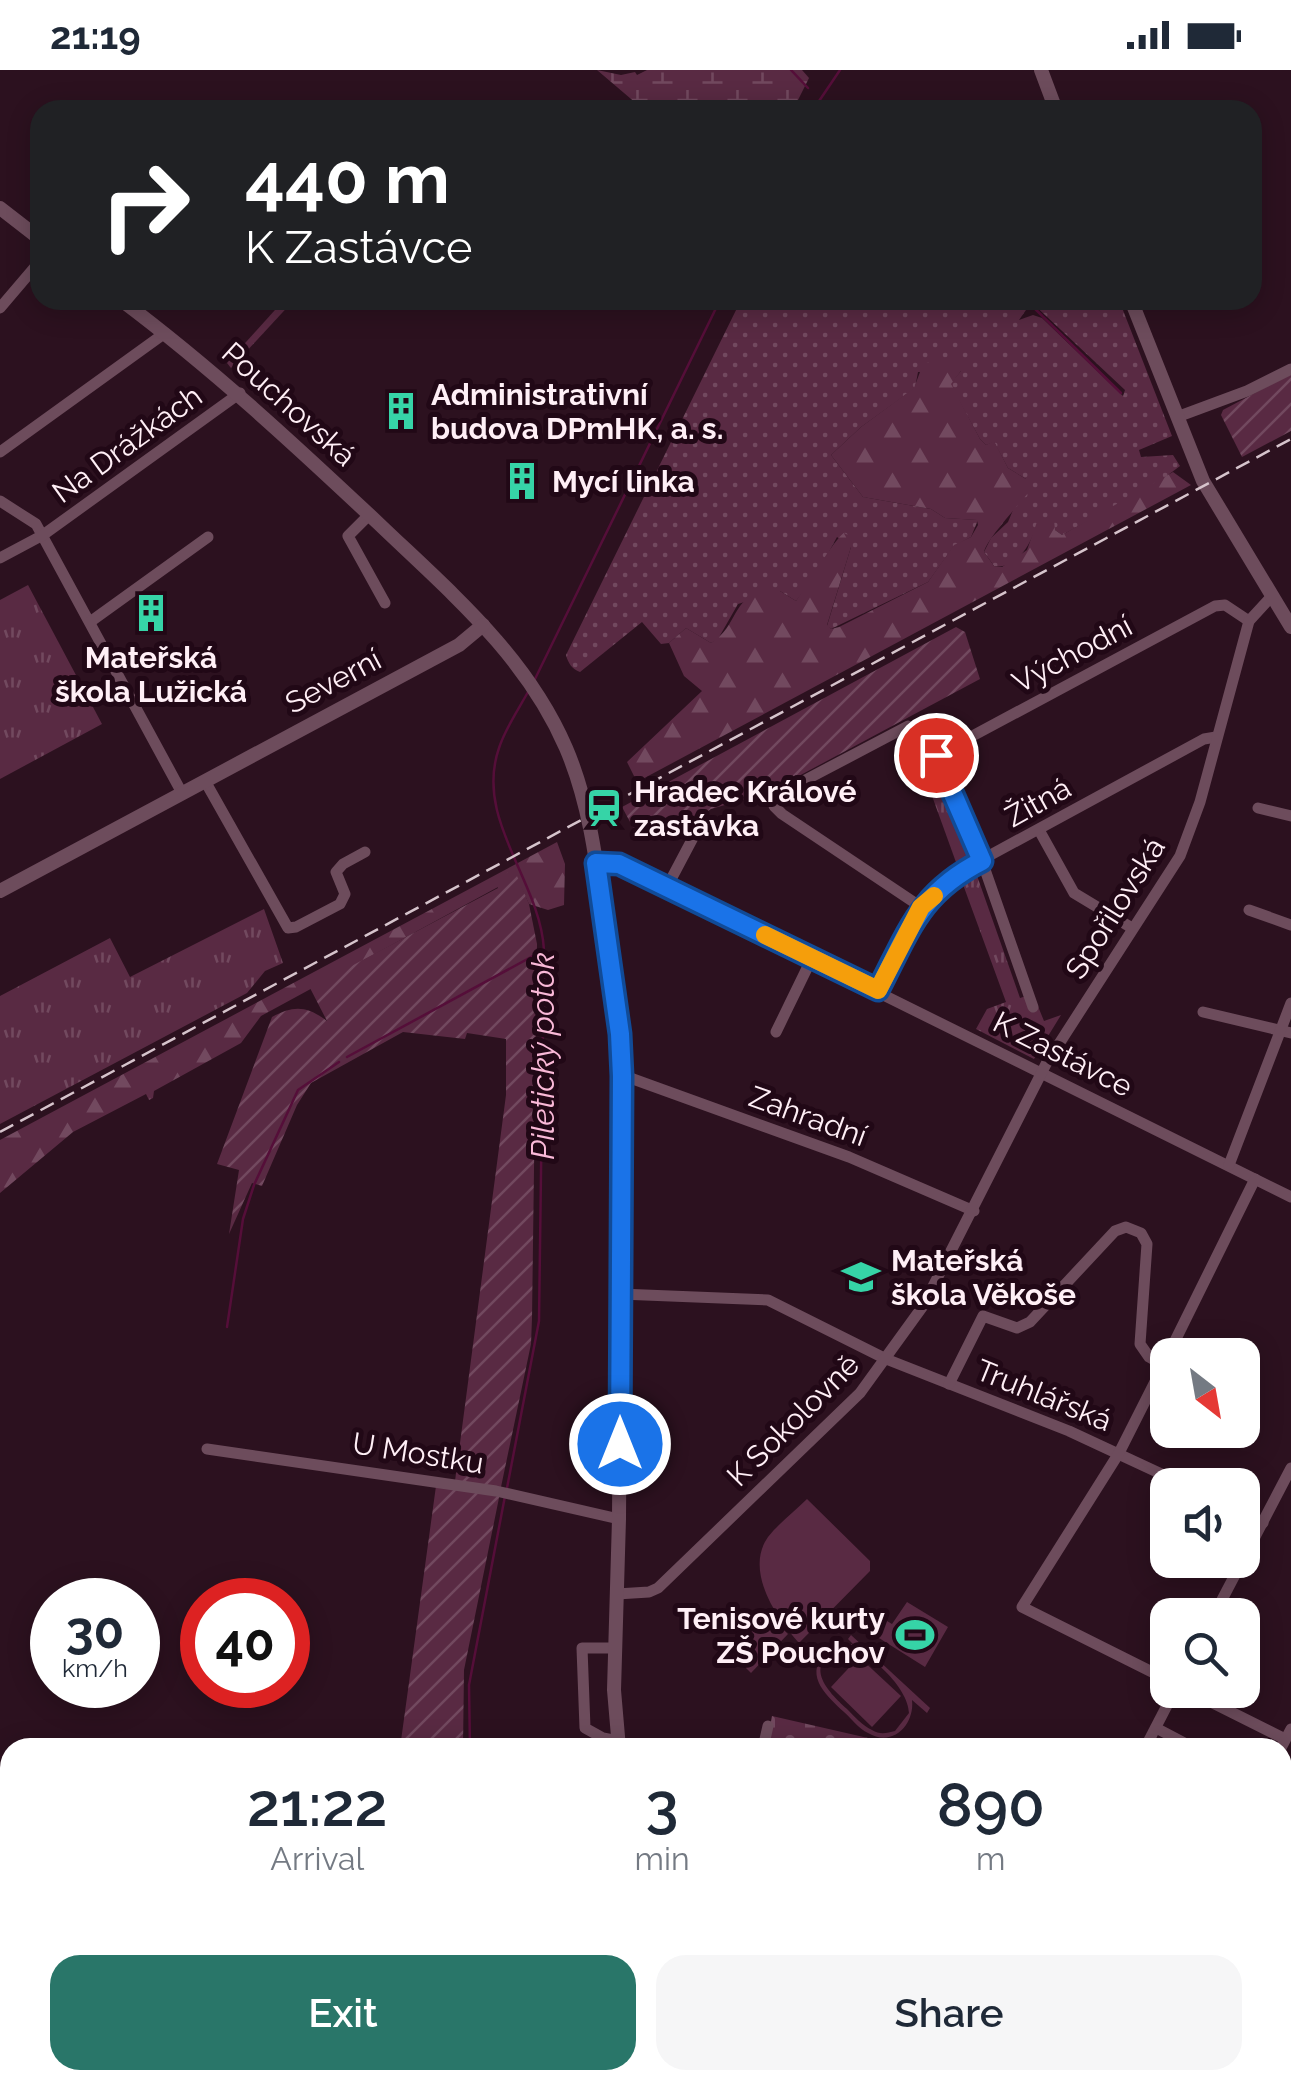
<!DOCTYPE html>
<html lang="en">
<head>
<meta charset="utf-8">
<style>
  :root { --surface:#fff; --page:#f6f6f7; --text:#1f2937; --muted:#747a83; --accent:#297669 }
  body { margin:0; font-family:Raleway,sans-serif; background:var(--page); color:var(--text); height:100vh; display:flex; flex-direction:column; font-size:38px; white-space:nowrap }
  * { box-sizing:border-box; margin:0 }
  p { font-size:32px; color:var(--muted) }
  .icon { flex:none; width:55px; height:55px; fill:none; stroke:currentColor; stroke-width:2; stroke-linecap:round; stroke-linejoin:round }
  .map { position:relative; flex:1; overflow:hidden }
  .panel { position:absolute; left:0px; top:1668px; width:1292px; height:352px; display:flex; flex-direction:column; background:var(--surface); border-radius:30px 30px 0 0; box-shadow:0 5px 25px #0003 }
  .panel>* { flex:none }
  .top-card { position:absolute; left:30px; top:30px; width:1232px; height:210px; border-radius:30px; box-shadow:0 5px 25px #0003; background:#202124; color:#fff; overflow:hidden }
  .needle { width:65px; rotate:149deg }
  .tools { position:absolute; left:1150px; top:1268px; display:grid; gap:20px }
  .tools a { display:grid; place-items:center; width:110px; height:110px; border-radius:20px; background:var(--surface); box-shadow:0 5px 25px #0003; font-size:50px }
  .speed { position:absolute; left:30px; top:1508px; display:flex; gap:20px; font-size:50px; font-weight:700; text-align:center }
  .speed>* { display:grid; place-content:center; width:130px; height:130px; border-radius:50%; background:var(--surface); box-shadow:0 5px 25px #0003; line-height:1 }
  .speed small { font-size:25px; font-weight:400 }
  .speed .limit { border:15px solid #d22; background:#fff; color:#111 }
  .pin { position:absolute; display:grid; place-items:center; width:85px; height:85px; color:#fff; margin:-42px; border:5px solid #fff; border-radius:50%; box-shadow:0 2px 10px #0007 }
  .me { position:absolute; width:110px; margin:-55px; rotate:0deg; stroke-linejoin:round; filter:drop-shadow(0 0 8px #0008) }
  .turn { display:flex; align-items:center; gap:35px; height:210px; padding:0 50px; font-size:45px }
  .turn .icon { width:130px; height:130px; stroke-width:2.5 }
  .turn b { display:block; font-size:70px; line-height:85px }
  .eta { display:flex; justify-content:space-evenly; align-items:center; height:170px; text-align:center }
  .eta b { font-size:60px; font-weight:600; line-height:70px }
  .cta { display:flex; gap:20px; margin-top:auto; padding:20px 50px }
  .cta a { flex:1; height:115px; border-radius:30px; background:var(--accent); color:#fff; font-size:40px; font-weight:600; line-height:115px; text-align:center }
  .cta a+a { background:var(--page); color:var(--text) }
  .status { display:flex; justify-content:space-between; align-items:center; height:70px; padding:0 50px; background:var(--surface); direction:ltr }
  .status svg { height:28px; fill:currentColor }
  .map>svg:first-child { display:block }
</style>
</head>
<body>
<div class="status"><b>21:19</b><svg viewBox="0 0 49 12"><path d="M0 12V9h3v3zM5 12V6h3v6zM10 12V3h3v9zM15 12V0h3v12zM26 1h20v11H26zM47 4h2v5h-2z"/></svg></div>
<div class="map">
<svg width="1291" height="2019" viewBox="0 0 1291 2019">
  <defs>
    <pattern id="grass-dots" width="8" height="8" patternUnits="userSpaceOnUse" patternTransform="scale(2.5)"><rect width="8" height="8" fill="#592a43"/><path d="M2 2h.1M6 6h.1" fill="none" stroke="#72495f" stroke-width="1.8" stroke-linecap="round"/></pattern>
    <pattern id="forest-firs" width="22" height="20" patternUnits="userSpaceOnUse" patternTransform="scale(2.5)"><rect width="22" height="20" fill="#592a43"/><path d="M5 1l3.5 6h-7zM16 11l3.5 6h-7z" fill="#72495f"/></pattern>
    <pattern id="wetland-marsh" width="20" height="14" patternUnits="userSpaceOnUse" patternTransform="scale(2.5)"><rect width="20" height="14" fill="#592a43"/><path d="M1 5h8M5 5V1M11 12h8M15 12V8" fill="none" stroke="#72495f"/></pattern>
    <pattern id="cemetery-stones" width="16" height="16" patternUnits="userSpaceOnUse" patternTransform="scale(2.5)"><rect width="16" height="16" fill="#592a43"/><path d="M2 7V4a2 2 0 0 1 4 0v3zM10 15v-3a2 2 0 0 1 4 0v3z" fill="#72495f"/></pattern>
    <pattern id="park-tufts" width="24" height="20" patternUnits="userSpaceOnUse" patternTransform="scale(2.5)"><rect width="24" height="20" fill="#592a43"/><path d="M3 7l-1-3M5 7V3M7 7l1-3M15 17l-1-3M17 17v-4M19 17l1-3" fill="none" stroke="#72495f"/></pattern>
    <pattern id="garden-furrows" width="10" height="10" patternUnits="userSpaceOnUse" patternTransform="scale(2.5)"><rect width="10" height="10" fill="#592a43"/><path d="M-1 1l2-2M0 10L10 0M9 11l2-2" fill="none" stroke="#72495f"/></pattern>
  </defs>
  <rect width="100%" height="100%" fill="#2c111f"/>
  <g fill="url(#grass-dots)">
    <path d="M284,230H294L231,298L227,293Z"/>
    <path d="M741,230H1021L1026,240L1019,250L1033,245L1042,248L1123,326L1125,320L1029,230H1119L1172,366L1139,380L1141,387L1173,385L1180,396L1152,417L1062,465L1055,460L1033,465C1026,481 1014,499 994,496L984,482L991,468L1008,452L1026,409L1008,398L994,372L986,375L980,369L950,314L961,301L918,302L915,318L861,357L831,385L863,427L931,439L945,448L978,450L971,467L954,476L928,512L831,559L827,556L851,477L837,467L818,502L796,531L780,521L738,534L718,569L711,573L686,558L669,573L661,574L642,552L580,602C572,599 568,593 566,585Z"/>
  </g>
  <g fill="url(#forest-firs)">
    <path d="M951,286L965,288L961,301L951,314L980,369L986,375L994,371L1008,398L1026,409L1032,418C1020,434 988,467 984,482L994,496L1002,497L1027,480L1038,449L1054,450L1055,460L1062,465L1173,402L1191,415L637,712L627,692L702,621L684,606L669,573L686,558L711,573C743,553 728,520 780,521L796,531C806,517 835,468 844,463L852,467L851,477L827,555L831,559L839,557L928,512L954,475L971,467L978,455L977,450L945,448L931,439L863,427L831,385L861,357L914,318L923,294Z"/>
    <path d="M557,772L565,794L564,835L548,840L529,834L513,800L498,817L261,946L241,973L154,1021L153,1028L149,1030L146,1024L73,1062L0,1123V1070Z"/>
  </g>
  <path fill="url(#wetland-marsh)" d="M597,0L621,5L635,2L637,5L647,0H802L809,8L793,40H644Z"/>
  <path fill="url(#cemetery-stones)" d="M772,1646L868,1668L889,1677L766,1678Z"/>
  <g fill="url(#park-tufts)">
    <path d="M28,515L102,654L0,709V530Z"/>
    <path d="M910,665L934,684L970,786L957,795Z"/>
    <path d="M975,800L1020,928L1033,924L1044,951L1061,945L1034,989L976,959L987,939L1006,932L961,809Z"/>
    <path d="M264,839L283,893L265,901L247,923L0,1054V926L110,868L130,907Z"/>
  </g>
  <g fill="url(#garden-furrows)">
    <path d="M1291,304V361L1242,387L1221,345L1223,340Z"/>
    <path d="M956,557L965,562L980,609L767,723L711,739L664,770L636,763L622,737Z"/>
    <path d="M514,799L529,834L537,874L532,1248L531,1274L501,1417L455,1411L506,1025V969L467,963L465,969L403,962L311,1013L297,1035L262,1116L252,1113L229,1164L239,1100L217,1094L272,947C294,935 307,936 327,951L310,918L498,818L495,810Z"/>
    <path d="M436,1416L500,1423L464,1600L463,1677L400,1678Z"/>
    <path d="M945,2010H1208L1201,2019H944Z"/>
  </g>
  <g fill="#592a43" fill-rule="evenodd">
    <path d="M807,1429L870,1491V1501L799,1573C777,1549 744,1501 768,1467C779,1453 795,1441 807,1429Z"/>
    <path d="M907,1532L948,1557L925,1597L852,1551L862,1536L892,1554Z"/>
    <path d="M763,1540L788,1564L751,1603L726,1578Z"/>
    <path d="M851,1565L930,1638L927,1643L912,1630C915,1654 893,1678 868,1663C859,1659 852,1649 844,1642C828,1627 804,1607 824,1584C832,1575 842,1574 853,1574L848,1569ZM841,1578C867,1577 909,1618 909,1643L895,1661C887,1663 880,1665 872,1660C863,1656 854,1646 847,1639C827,1621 802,1594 841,1578Z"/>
    <path d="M859,1587L901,1626L872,1657L831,1617Z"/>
  </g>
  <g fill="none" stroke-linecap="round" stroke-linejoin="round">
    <g stroke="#550e39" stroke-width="2.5">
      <path d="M791,0L808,18"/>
      <path d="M813,40L840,0"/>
      <path d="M1026,230L1121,323"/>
      <path d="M534,611L720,230"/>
      <path d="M347,987L544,880"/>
      <path d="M227,1257L243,1149L254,1115L298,1020L339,992"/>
      <path d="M507,1418L539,1251L544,880C540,810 474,750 499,678C505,659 518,640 528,622"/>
      <path d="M470,1678L469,1615L505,1426"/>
      <path d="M396,2019L400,2010"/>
    </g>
    <g stroke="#6d4c5c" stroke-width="11">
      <path d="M0,238L40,191"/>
      <path d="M1177,347L1247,321L1291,299"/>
      <path d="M0,382L165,263"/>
      <path d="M0,431L36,454L182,723"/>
      <path d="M369,445L348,466L385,533"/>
      <path d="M0,488L43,465L240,323"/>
      <path d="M90,552L208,467"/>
      <path d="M937,685L1215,536L1225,535L1249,551"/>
      <path d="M205,711L288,858L296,857L340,834L345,824L336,802L343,794L365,782"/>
      <path d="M1258,738L1291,746"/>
      <path d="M1039,760L1074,823L1132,858"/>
      <path d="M596,793L619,794L1291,1127"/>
      <path d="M667,817L704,747"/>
      <path d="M921,837L782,744L774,736L775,726L908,656L937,685L982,791L1033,937"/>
      <path d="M1249,840L1291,855"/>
      <path d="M878,920L921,837L963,800L1204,669L1216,667"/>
      <path d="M1203,942L1291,963"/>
      <path d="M776,962L812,888"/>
      <path d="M622,1005L849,1087L974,1141"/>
      <path d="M1229,1095L1291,933"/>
      <path d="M620,1224L768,1230L886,1289L1069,1361L1185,1415"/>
      <path d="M1168,1285L1255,1109"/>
      <path d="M1168,1286L1119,1383L1022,1537L1168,1610"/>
      <path d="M949,1314L983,1246L1017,1258L1030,1252L1115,1161L1126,1157L1141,1163L1147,1174L1140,1274L1149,1287L1163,1295"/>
      <path d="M207,1379L496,1421L619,1449"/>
      <path d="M1242,1443L1263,1453"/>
      <path d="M617,1524L649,1522L658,1518L860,1323L923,1236L1046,994L1180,786L1200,732L1249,551L1272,526"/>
      <path d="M1214,1545L1291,1398"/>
      <path d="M615,1578H582L585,1658L603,1668L618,1671"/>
      <path d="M1187,1620L1285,1669"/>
      <path d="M1156,1658L1194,1678"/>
      <path d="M763,1678L768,1656"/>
      <path d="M1145,1678L1175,1620"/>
      <path d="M1281,1678L1291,1659"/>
      <path d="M1282,1724L1291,1728"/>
      <path d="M1282,1911L1291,1899"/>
      <path d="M1282,1985L1291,1981"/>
      <path d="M627,2010V2019"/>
      <path d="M328,2019L332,2010"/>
      <path d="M941,2019L942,2010"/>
      <path d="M1211,2019L1217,2010"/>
    </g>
    <g stroke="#6d4c5c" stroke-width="14">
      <path d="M1041,0L1056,40"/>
      <path d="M0,138L40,169"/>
      <path d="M121,230C213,299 295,375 378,453C450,522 526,585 566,678C590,734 597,796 605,855C612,905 619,955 622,1005L619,1449L614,1620L619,1678"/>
      <path d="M1131,230L1203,411L1291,557"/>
      <path d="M0,821L459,575L483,555"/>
      <path d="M703,2010L705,2019"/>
    </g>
    <path stroke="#d6c4cc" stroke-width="2.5" stroke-dasharray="15 8" stroke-linecap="butt" d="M0,1062L1291,369"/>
  </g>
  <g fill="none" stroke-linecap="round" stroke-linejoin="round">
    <g stroke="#114b97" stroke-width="25">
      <path id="route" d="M620,1374L622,1006L620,964L596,793L619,794L878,920C909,861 919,823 982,791L936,685"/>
    </g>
    <use href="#route" stroke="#1a73e8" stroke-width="18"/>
    <path stroke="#f59e0b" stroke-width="18" d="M765,865L878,920L921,837L934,826"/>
  </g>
  <defs>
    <g id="building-bare" transform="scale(3)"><path d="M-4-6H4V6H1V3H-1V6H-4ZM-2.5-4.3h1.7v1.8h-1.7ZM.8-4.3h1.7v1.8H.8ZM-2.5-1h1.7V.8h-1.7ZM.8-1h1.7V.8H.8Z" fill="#36d4a7" stroke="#210816" stroke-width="2.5" paint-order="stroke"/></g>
    <g id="station-bare" transform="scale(3)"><path d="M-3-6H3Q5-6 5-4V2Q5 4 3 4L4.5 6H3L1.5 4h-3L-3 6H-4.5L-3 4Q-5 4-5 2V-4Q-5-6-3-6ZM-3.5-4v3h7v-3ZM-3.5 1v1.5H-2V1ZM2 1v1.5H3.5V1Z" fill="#36d4a7" stroke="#210816" stroke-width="2.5" paint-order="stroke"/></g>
    <g id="school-bare" transform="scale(3)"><path d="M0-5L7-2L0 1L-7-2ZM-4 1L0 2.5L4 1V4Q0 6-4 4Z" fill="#36d4a7" stroke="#210816" stroke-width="2.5" paint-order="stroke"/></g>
    <g id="stadium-bare" transform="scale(3)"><path d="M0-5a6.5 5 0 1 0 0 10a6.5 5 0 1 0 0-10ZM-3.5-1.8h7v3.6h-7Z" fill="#36d4a7" stroke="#210816" stroke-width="2.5" paint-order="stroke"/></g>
  </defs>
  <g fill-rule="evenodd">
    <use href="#building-bare" x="401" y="341"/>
    <use href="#building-bare" x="522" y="411"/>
    <use href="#building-bare" x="151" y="543"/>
    <use href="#station-bare" x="604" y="738"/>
    <use href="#school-bare" x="861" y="1207"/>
    <use href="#stadium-bare" x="915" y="1565"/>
  </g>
  <g text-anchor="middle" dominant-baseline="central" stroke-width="10" stroke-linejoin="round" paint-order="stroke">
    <g font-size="30" font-weight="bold" fill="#ffeff6" stroke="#210816" text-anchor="start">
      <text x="431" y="324">Administrativní<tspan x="431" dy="34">budova DPmHK, a. s.</tspan></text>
      <text x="552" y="411">Mycí linka</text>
      <text x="151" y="587" text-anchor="middle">Mateřská<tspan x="151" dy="34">škola Lužická</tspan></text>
      <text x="634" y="721">Hradec Králové<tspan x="634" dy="34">zastávka</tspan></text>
      <text x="891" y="1190">Mateřská<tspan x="891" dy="34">škola Věkoše</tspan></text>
      <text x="885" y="1548" text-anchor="end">Tenisové kurty<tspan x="885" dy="34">ZŠ Pouchov</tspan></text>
    </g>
    <g font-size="30" fill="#ffeff6" stroke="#210816">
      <text transform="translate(289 334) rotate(42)">Pouchovská</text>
      <text transform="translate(127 374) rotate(-36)">Na Drážkách</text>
      <text transform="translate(1072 584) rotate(-28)">Východní</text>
      <text transform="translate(333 611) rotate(-28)">Severní</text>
      <text transform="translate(1038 732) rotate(-29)">Žitná</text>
      <text transform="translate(1115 838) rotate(-58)">Spořilovská</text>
      <text transform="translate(1063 984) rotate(27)">K Zastávce</text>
      <text transform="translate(808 1046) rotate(20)">Zahradní</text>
      <text transform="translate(1044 1325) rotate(22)">Truhlářská</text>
      <text transform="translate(793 1350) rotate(-45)">K Sokolovně</text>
      <text transform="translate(418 1383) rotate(9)">U Mostku</text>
    </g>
    <g font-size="32" font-style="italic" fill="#fab9d8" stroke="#210816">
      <text transform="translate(542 986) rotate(-90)">Piletický potok</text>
    </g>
  </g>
</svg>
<div class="tools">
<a><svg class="needle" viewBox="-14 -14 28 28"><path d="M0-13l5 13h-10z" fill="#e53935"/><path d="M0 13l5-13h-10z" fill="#747a83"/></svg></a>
<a><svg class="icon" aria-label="sound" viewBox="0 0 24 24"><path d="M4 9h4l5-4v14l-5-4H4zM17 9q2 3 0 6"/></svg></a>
<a><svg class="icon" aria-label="search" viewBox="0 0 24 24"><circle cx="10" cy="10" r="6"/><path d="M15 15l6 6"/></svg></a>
</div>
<div class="speed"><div>30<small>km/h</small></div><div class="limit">40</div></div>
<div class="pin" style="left:936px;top:685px;background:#d93025"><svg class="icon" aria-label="arrive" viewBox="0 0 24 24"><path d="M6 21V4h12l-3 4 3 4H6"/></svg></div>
<svg class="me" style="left:620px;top:1374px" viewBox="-20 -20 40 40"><circle r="17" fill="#1a73e8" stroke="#fff" stroke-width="3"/><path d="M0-11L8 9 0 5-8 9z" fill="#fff"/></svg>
<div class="top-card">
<div class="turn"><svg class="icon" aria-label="right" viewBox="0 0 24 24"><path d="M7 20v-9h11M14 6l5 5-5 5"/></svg><div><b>440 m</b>K Zastávce</div></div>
</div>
<section class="panel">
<div class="eta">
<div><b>21:22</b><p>Arrival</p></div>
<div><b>3</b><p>min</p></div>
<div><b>890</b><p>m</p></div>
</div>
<div class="cta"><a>Exit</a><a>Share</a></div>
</section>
</div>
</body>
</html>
